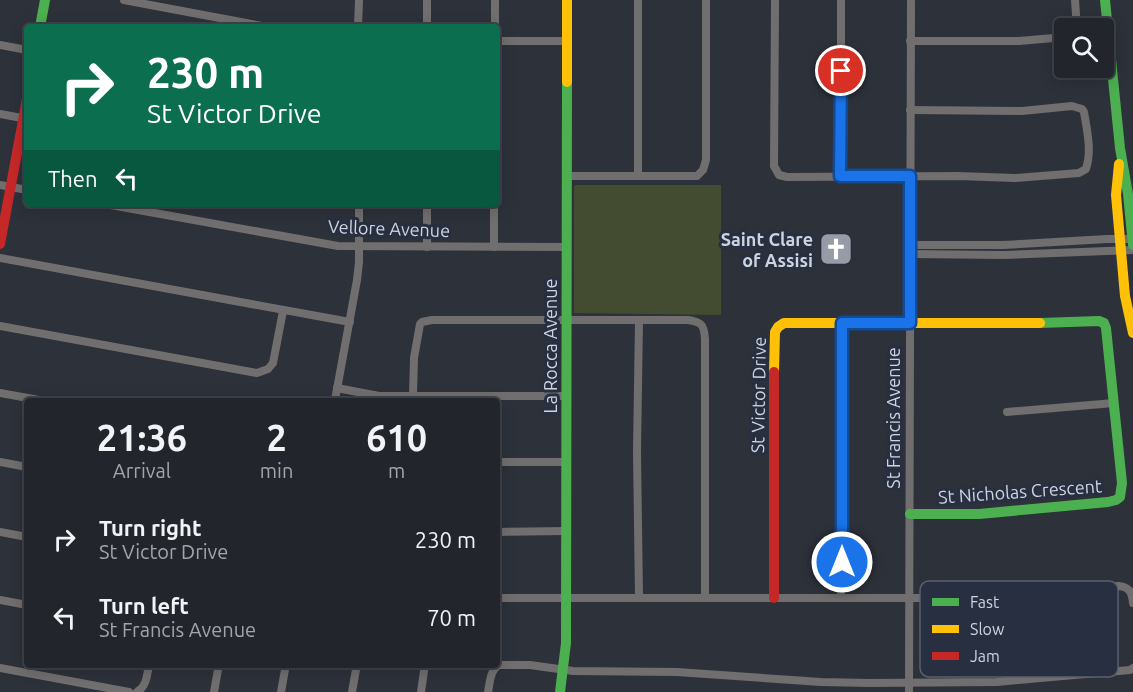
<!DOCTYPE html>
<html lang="en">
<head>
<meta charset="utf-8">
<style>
  :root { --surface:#22252c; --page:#2e3138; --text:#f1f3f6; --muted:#a2a5a9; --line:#3f4248 }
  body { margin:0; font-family:Ubuntu,sans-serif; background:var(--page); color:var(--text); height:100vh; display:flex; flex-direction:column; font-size:22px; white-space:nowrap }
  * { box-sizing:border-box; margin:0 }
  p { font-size:20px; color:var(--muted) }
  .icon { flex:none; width:33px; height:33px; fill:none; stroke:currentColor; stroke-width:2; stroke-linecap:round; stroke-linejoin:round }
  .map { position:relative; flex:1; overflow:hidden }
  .side { position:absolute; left:24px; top:398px; width:476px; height:270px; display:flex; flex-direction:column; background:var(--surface); border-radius:6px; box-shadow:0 3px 15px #0003,0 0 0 2px var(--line) }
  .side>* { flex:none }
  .hud { position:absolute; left:24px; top:24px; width:476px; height:183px; border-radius:6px; box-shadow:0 3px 15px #0003,0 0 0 2px var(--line); background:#0b6e4f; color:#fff; overflow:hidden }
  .controls { position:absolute; left:1054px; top:18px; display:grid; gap:12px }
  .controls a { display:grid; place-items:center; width:60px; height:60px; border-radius:6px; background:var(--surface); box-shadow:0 3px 15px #0003,0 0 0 2px var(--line); font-size:30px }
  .pin { position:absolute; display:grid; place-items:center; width:51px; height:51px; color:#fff; margin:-26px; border:3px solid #fff; border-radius:50%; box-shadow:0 2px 6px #0007 }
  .me { position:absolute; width:66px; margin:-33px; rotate:0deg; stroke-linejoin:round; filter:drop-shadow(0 0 4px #0008) }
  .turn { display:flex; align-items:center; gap:21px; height:126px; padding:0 24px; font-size:27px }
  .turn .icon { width:78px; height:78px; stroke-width:2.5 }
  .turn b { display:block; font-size:42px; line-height:51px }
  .then { display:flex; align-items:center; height:57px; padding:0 24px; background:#0003; gap:12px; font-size:22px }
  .eta { display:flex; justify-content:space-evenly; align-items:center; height:102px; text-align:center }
  .eta b { font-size:36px; font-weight:700; line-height:42px }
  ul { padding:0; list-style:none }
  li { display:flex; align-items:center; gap:18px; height:78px; padding:0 24px }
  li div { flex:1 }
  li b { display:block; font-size:22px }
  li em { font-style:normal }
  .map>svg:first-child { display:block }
</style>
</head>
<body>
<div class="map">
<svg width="1133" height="692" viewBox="0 0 1133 692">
  <rect width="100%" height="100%" fill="#2d313a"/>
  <path fill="#434c30" d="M576,185H721V315L574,313V186Z"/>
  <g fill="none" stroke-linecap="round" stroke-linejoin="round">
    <g stroke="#716e6f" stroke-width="8">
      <path d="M124,0L267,27"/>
      <path d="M775,0L774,166L779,175L787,177L958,176L1015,178L1079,173L1086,169C1092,151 1087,130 1084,112L1082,109L1072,106L1022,111L910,110"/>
      <path d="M1075,0L1077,28"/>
      <path d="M358,27L359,0"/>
      <path d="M427,27V0"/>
      <path d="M495,27V0"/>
      <path d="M496,41H567"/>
      <path d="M910,41H1019L1065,37"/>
      <path d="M0,45L27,50"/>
      <path d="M0,114L27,119"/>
      <path d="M567,176H697L703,170L706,160V0"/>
      <path d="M638,176V0"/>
      <path d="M841,176V0"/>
      <path d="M0,185L27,190"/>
      <path d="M105,204L338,246L567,247"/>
      <path d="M427,204V247"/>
      <path d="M494,204V247"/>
      <path d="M910,245H1003L1107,239H1133"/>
      <path d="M910,254L1004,255L1133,250"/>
      <path d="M0,258L350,322"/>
      <path d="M0,326L257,373L268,369L273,363L283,311"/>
      <path d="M337,388L379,396H566"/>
      <path d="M0,393L39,400"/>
      <path d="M413,396L414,358L420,324L422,322L432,320H688C702,322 704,325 705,339V598"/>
      <path d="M335,400L357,280L359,262V204"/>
      <path d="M1007,412L1114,403"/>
      <path d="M0,462L27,467"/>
      <path d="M496,462H566"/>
      <path d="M0,532L27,537"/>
      <path d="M496,532L566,531"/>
      <path d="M496,598H979L1119,586C1130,587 1132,593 1133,603"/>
      <path d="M639,598L637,451L639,320"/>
      <path d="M841,598L842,323"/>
      <path d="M0,600L27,605"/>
      <path d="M0,668L129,692"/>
      <path d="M137,692C147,686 147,675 149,664"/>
      <path d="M214,692L219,664"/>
      <path d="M281,692L286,664"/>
      <path d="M352,692L357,664"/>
      <path d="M421,692L425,664"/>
      <path d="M488,692C490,682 490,670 499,665H530L573,671L677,672L821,682L869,683L997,682L1130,670L1133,668"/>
      <path d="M909,692L911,0"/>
    </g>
    <g stroke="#4caf50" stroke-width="10">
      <path d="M1105,0L1120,148L1128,194L1133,245"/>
      <path d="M40,27L45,0"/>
      <path d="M910,514H979L1108,502L1116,500L1120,497L1122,483L1106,328L1104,323L1099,321L1040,323"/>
      <path d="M560,692L566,643L567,82"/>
    </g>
    <g stroke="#ffc107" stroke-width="10">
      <path d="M567,82V0"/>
      <path d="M1119,164L1116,195L1125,296L1133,333"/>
      <path d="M774,372L775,332L778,327L784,323H1040"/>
    </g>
    <g stroke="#c62828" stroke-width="10">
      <path d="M0,244L27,99"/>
      <path d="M774,372V598"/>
    </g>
  </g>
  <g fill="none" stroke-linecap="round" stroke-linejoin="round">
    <g stroke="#114b97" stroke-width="15">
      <path id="route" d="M841,71L840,176H910V323H842V562"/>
    </g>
    <use href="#route" stroke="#1a73e8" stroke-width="10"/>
  </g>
  <defs>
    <g id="church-square" transform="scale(1.725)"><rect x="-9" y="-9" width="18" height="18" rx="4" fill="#969ba5" stroke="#272f40"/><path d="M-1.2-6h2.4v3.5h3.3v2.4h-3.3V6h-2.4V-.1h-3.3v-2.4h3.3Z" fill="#fff"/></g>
  </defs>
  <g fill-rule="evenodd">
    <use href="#church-square" x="836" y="249"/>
  </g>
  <g text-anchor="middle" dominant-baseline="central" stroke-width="6" stroke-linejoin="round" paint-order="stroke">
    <g font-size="18" fill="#ced4df" stroke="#272f40">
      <text transform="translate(389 228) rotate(2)">Vellore Avenue</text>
      <text transform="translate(550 346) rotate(-90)">La Rocca Avenue</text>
      <text transform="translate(758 395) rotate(-89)">St Victor Drive</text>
      <text transform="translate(893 418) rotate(-90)">St Francis Avenue</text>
      <text transform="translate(1020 491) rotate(-4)">St Nicholas Crescent</text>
    </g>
    <g font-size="18" font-weight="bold" fill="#ced4df" stroke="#272f40" text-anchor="end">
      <text x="813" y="239">Saint Clare<tspan x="813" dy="21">of Assisi</tspan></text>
    </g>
  </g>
  <rect x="920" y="581" width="198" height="96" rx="9" fill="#272f40" stroke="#596170" stroke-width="1.5"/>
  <rect x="932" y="598" width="27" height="8" fill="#4caf50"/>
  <rect x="932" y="625" width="27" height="8" fill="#ffc107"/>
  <rect x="932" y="652" width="27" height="8" fill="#c62828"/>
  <g font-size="16" fill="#ced4df">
    <text x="970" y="608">Fast</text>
    <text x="970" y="635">Slow</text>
    <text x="970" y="662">Jam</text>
  </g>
</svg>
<div class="controls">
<a><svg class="icon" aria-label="search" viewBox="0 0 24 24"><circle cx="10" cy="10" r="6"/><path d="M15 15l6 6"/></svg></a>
</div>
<div class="pin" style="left:841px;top:71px;background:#d93025"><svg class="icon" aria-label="arrive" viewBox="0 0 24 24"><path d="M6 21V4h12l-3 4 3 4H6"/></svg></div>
<svg class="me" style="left:842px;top:562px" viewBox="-20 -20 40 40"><circle r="17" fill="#1a73e8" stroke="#fff" stroke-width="3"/><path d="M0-11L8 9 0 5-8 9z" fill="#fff"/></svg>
<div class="hud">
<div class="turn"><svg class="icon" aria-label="right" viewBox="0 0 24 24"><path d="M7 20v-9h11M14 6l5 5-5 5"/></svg><div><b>230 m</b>St Victor Drive</div></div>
<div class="then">Then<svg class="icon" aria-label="left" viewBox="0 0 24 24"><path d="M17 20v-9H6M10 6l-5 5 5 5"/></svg></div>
</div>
<section class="side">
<div class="eta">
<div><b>21:36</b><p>Arrival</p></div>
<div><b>2</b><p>min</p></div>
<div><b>610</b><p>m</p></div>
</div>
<ul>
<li><svg class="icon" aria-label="right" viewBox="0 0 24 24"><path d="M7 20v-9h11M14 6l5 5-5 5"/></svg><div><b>Turn right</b><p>St Victor Drive</p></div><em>230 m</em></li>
<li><svg class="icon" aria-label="left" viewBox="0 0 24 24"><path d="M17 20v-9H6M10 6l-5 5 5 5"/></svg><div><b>Turn left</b><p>St Francis Avenue</p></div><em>70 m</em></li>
</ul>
</section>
</div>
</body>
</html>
